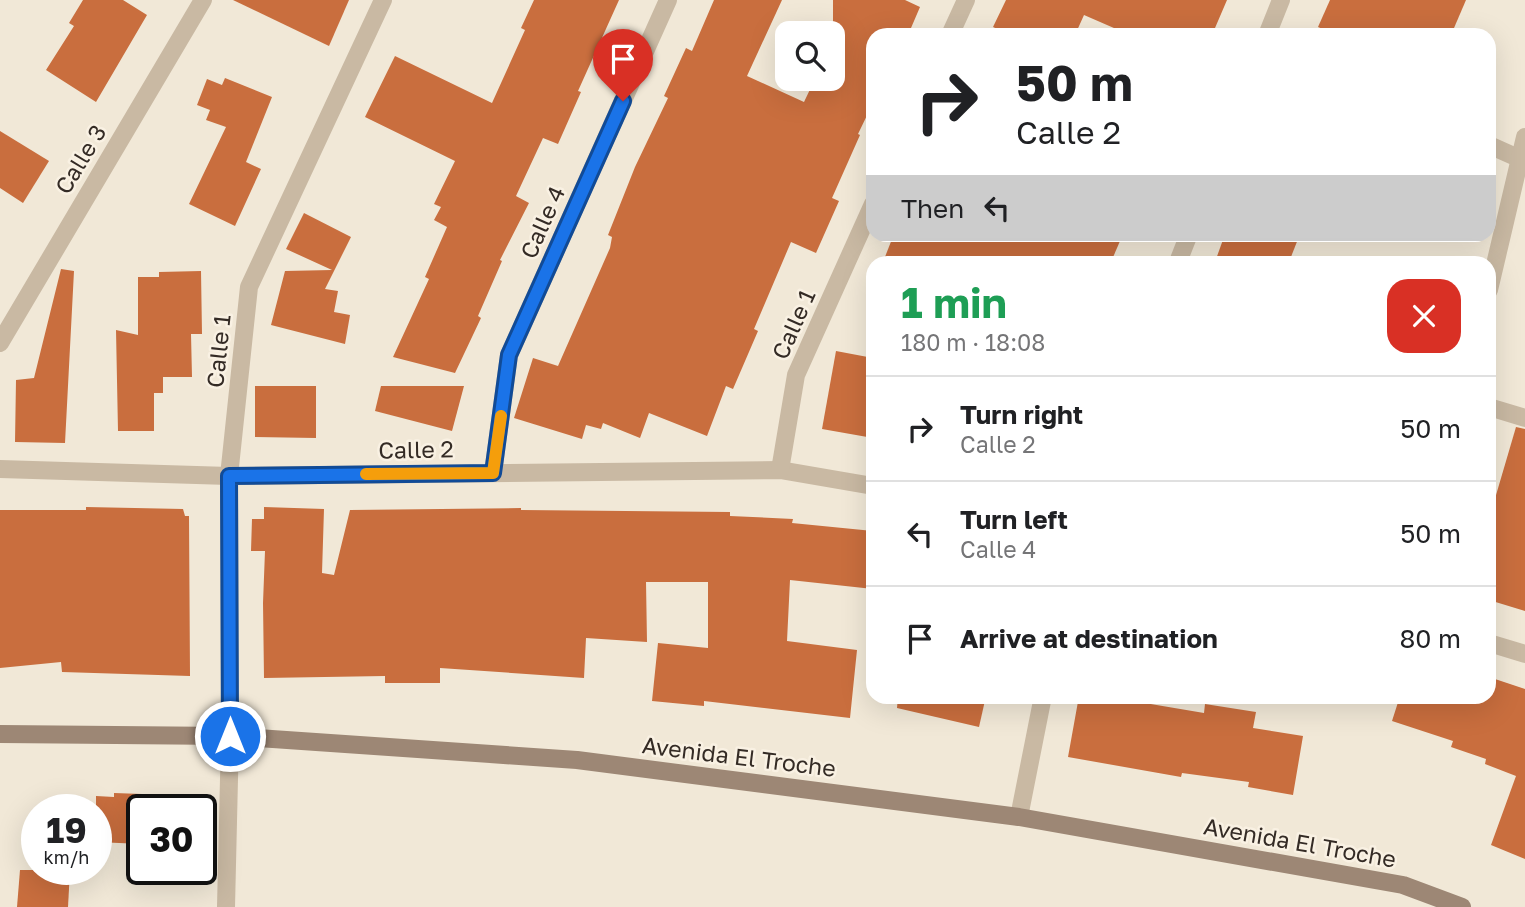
<!DOCTYPE html>
<html lang="en">
<head>
<meta charset="utf-8">
<style>
  :root { --surface:#fff; --page:#f6f6f6; --text:#202124; --muted:#757577; --line:#e0e0e0 }
  body { margin:0; font-family:"Golos Text",sans-serif; background:var(--page); color:var(--text); height:100vh; display:flex; flex-direction:column; font-size:26px; white-space:nowrap }
  * { box-sizing:border-box; margin:0 }
  p { font-size:23px; color:var(--muted) }
  .icon { flex:none; width:38px; height:38px; fill:none; stroke:currentColor; stroke-width:2; stroke-linecap:round; stroke-linejoin:round }
  .map { position:relative; flex:1; overflow:hidden }
  .details { position:absolute; left:866px; top:256px; width:630px; height:448px; display:flex; flex-direction:column; background:var(--surface); border-radius:21px; box-shadow:0 7px 28px #0002 }
  .details>* { flex:none }
  .top-card { position:absolute; left:866px; top:28px; width:630px; height:214px; border-radius:21px; box-shadow:0 7px 28px #0002; background:#fff; color:var(--text); overflow:hidden }
  .controls { position:absolute; left:775px; top:21px; display:grid; gap:14px }
  .controls a { display:grid; place-items:center; width:70px; height:70px; border-radius:14px; background:var(--surface); box-shadow:0 7px 28px #0002; font-size:35px }
  .speed { position:absolute; left:21px; top:794px; display:flex; gap:14px; font-size:35px; font-weight:700; text-align:center }
  .speed>* { display:grid; place-content:center; width:91px; height:91px; border-radius:50%; background:var(--surface); box-shadow:0 7px 28px #0002; line-height:1 }
  .speed small { font-size:18px; font-weight:400 }
  .speed .limit { border:4px solid #111; border-radius:10px; background:#fff; color:#111 }
  .pin { position:absolute; display:grid; place-items:center; width:60px; height:60px; color:#fff; margin:-72px -30px; border-radius:50% 50% 50% 0; rotate:-45deg; box-shadow:0 0 7px #0007 }
  .pin .icon { rotate:45deg }
  .me { position:absolute; width:77px; margin:-38px; rotate:0deg; stroke-linejoin:round; filter:drop-shadow(0 0 5px #0008) }
  .turn { display:flex; align-items:center; gap:24px; height:147px; padding:0 35px; font-size:32px }
  .turn .icon { width:91px; height:91px; stroke-width:2.5 }
  .turn b { display:block; font-size:49px; line-height:60px }
  .then { display:flex; align-items:center; height:66px; padding:0 35px; background:#0003; gap:14px; font-size:26px }
  .round { display:grid; place-items:center; flex:none; width:74px; height:74px; border-radius:21px; background:var(--page) }
  .overview { display:flex; align-items:center; justify-content:space-between; height:119px; padding:0 35px }
  h1 { font-size:42px; font-weight:700; line-height:52px; color:#1e9e55 }
  ul { padding:0; list-style:none }
  li { display:flex; align-items:center; gap:21px; height:105px; padding:0 35px; border-top:2px solid var(--line) }
  li div { flex:1 }
  li b { display:block; font-size:26px }
  li em { font-style:normal }
  .map>svg:first-child { display:block }
</style>
</head>
<body>
<div class="map">
<svg width="1525" height="907" viewBox="0 0 1525 907">
  <rect width="100%" height="100%" fill="#f1e8d7"/>
  <g fill="#c96e3e">
    <path d="M83,0H123L147,15L96,102L46,70L74,26L69,23Z"/>
    <path d="M233,0H349L329,46Z"/>
    <path d="M534,0H619L578,91L581,92L558,144L543,138L516,196L529,203L500,260L502,261L478,316L481,318L455,373L393,357L429,279L425,277L447,227L434,220L441,207L434,204L455,161L365,117L395,56L492,103L525,30L521,28Z"/>
    <path d="M714,0H782L747,76L804,102L815,79H833V0H905L920,7L908,35H873V103L858,134L860,135L832,198L839,201L816,253L791,242L754,329L758,331L733,389L726,386L707,436L649,413L640,438L603,423L601,429L586,425L582,439L514,418L533,358L558,366L610,248L612,237L608,235L635,167L668,98L664,96L686,48L692,51Z"/>
    <path d="M1006,0H1227L1212,35H1130L1084,15L1075,35H1010L993,27Z"/>
    <path d="M1330,0H1466L1451,35H1336L1318,27Z"/>
    <path d="M225,78L272,97L246,162L261,169L235,226L189,204L226,127L206,120L210,110L197,105L207,79L222,85Z"/>
    <path d="M0,131L49,161L23,203L0,188Z"/>
    <path d="M304,213L351,237L325,289L338,291L334,312L350,315L345,344L271,325L285,271L332,270L286,249Z"/>
    <path d="M894,234H1123L1111,262H883Z"/>
    <path d="M1225,234H1300L1289,262H1215Z"/>
    <path d="M61,269L74,271L65,443L15,442L16,380L34,378Z"/>
    <path d="M201,271L202,334H191L192,377H163V393H154V431H118L116,330L138,335V277H159V272Z"/>
    <path d="M836,351L873,358V438L822,429Z"/>
    <path d="M255,386H316V438L255,437Z"/>
    <path d="M381,386H464L452,431L375,411Z"/>
    <path d="M1516,427L1525,429V611L1489,600V519Z"/>
    <path d="M86,507L183,509L185,516H189L190,676L62,672L61,662L0,668V510H86Z"/>
    <path d="M264,507L324,509L322,573L334,575L350,510L521,508V510L730,512V516L793,519L792,523L873,531V589L790,580L787,641L857,650L850,718L704,701V706L652,701L658,643L708,648V582H646L647,642L586,638L584,678L440,668V683H385V676L264,678L263,603L265,551H251L252,519H264Z"/>
    <path d="M1489,677L1525,689V859L1491,845L1516,776L1485,764L1486,759L1451,747L1453,741L1392,721L1400,696H1489Z"/>
    <path d="M898,696H986L979,727L897,708Z"/>
    <path d="M1079,696H1127V700L1204,713L1205,704L1256,712L1253,728L1303,736L1293,795L1248,787L1249,782L1182,773L1181,777L1068,757Z"/>
    <path d="M114,793L142,794V844L96,842V796L114,797Z"/>
    <path d="M20,870H70L68,907H17Z"/>
  </g>
  <g fill="none" stroke-linecap="round" stroke-linejoin="round">
    <g stroke="#c9b9a3" stroke-width="18">
      <path d="M950,35L966,0"/>
      <path d="M1267,35L1281,0"/>
      <path d="M1489,145L1525,161"/>
      <path d="M1178,262L1189,234"/>
      <path d="M1489,290L1525,137"/>
      <path d="M0,343L203,0"/>
      <path d="M1489,407L1525,418"/>
      <path d="M0,469L229,476L780,470L873,486"/>
      <path d="M780,470L796,375L873,204"/>
      <path d="M493,473L509,355L668,0"/>
      <path d="M1489,643L1525,654"/>
      <path d="M1019,817L1043,696"/>
      <path d="M226,907L230,736L229,476L249,287L383,0"/>
    </g>
    <path stroke="#9d8775" stroke-width="18" d="M0,734L230,736L577,760L1019,817L1403,885L1462,907"/>
  </g>
  <g fill="none" stroke-linecap="round" stroke-linejoin="round">
    <g stroke="#114b97" stroke-width="18">
      <path id="route" d="M230,736L229,476L493,473L509,355L623,101"/>
    </g>
    <use href="#route" stroke="#1a73e8" stroke-width="12"/>
    <path stroke="#f59e0b" stroke-width="12" d="M366,474L493,473L501,416"/>
  </g>
  <g text-anchor="middle" dominant-baseline="central" stroke-width="5" stroke-linejoin="round" paint-order="stroke">
    <g font-size="23" fill="#342b25" stroke="#f9f1e3">
      <text transform="translate(80 159) rotate(-59)">Calle 3</text>
      <text transform="translate(542 222) rotate(-66)">Calle 4</text>
      <text transform="translate(793 324) rotate(-66)">Calle 1</text>
      <text transform="translate(218 351) rotate(-84)">Calle 1</text>
      <text transform="translate(416 449) rotate(-1)">Calle 2</text>
      <text transform="translate(739 756) rotate(7)">Avenida El Troche</text>
      <text transform="translate(1300 842) rotate(10)">Avenida El Troche</text>
    </g>
  </g>
</svg>
<div class="controls">
<a><svg class="icon" aria-label="search" viewBox="0 0 24 24"><circle cx="10" cy="10" r="6"/><path d="M15 15l6 6"/></svg></a>
</div>
<div class="speed"><div>19<small>km/h</small></div><div class="limit">30</div></div>
<div class="pin" style="left:623px;top:101px;background:#d93025"><svg class="icon" aria-label="arrive" viewBox="0 0 24 24"><path d="M6 21V4h12l-3 4 3 4H6"/></svg></div>
<svg class="me" style="left:230px;top:736px" viewBox="-20 -20 40 40"><circle r="17" fill="#1a73e8" stroke="#fff" stroke-width="3"/><path d="M0-11L8 9 0 5-8 9z" fill="#fff"/></svg>
<div class="top-card">
<div class="turn"><svg class="icon" aria-label="right" viewBox="0 0 24 24"><path d="M7 20v-9h11M14 6l5 5-5 5"/></svg><div><b>50 m</b>Calle 2</div></div>
<div class="then">Then<svg class="icon" aria-label="left" viewBox="0 0 24 24"><path d="M17 20v-9H6M10 6l-5 5 5 5"/></svg></div>
</div>
<section class="details">
<div class="overview"><div><h1>1 min</h1><p>180 m · 18:08</p></div><a class="round" style="background:#d93025;color:#fff"><svg class="icon" aria-label="close" viewBox="0 0 24 24"><path d="M6 6l12 12M18 6L6 18"/></svg></a></div>
<ul>
<li><svg class="icon" aria-label="right" viewBox="0 0 24 24"><path d="M7 20v-9h11M14 6l5 5-5 5"/></svg><div><b>Turn right</b><p>Calle 2</p></div><em>50 m</em></li>
<li><svg class="icon" aria-label="left" viewBox="0 0 24 24"><path d="M17 20v-9H6M10 6l-5 5 5 5"/></svg><div><b>Turn left</b><p>Calle 4</p></div><em>50 m</em></li>
<li><svg class="icon" aria-label="arrive" viewBox="0 0 24 24"><path d="M6 21V4h12l-3 4 3 4H6"/></svg><div><b>Arrive at destination</b></div><em>80 m</em></li>
</ul>
</section>
</div>
</body>
</html>
